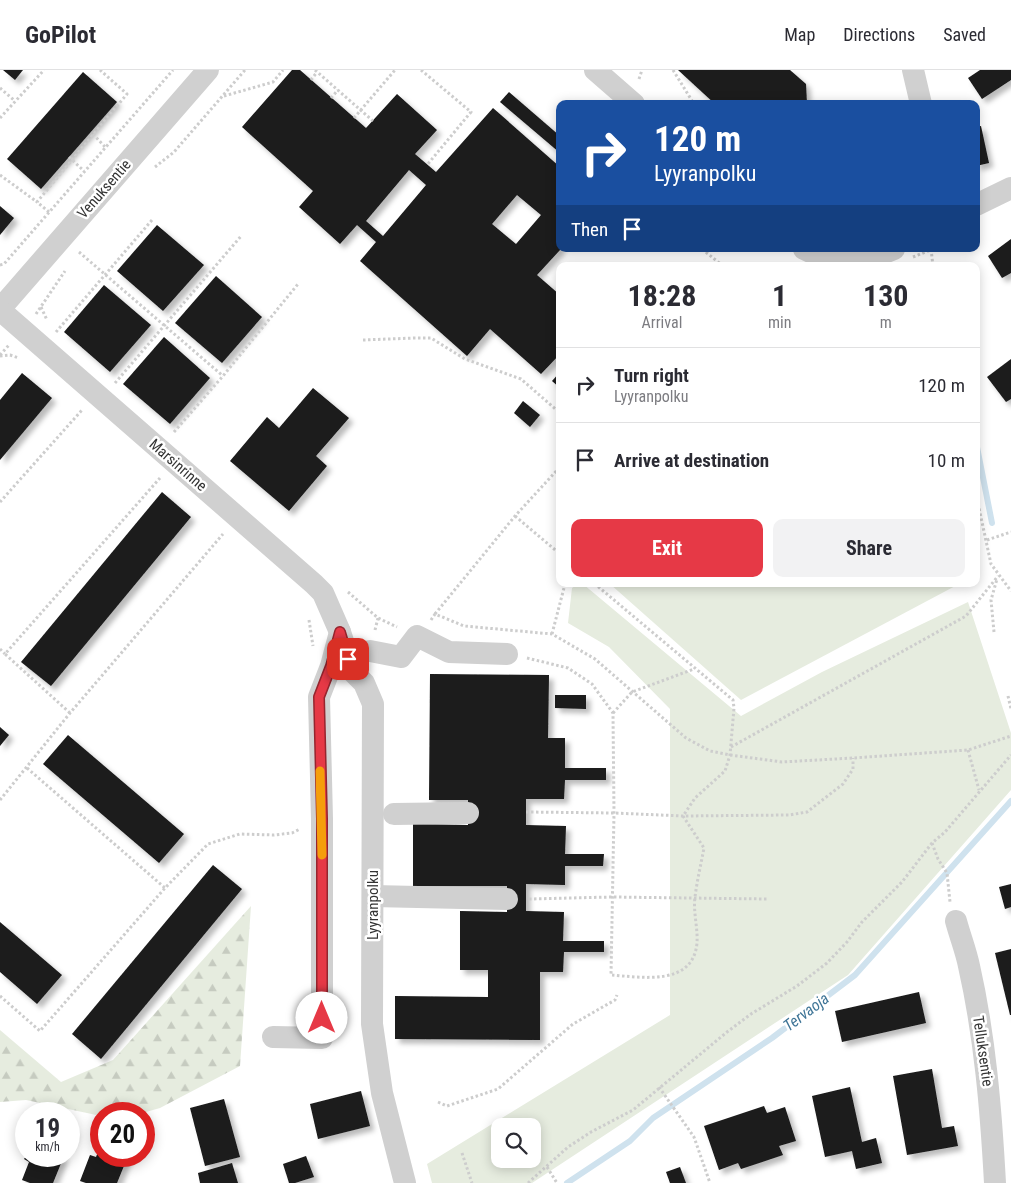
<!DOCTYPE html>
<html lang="en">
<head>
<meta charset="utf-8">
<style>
  :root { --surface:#fff; --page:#f2f2f3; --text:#2b2b33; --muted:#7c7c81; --line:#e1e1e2; --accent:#e63946 }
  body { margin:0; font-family:"Roboto Condensed",sans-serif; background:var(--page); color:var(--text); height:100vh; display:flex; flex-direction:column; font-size:19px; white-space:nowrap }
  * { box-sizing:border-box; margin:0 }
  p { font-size:16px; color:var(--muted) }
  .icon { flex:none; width:28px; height:28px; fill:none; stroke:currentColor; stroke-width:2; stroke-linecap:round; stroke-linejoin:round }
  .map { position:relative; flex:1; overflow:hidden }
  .drawer { position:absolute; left:556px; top:192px; width:424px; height:325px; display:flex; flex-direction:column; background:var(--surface); border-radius:10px; box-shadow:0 2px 12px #0003 }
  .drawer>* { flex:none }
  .top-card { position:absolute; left:556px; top:30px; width:424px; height:152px; border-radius:10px; box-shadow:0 2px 12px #0003; background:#1a4fa0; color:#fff; overflow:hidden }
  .controls { position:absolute; left:491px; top:1048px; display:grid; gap:10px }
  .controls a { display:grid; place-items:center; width:50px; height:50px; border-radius:10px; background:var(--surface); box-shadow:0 2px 12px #0003; font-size:25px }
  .speed { position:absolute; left:15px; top:1032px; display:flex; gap:10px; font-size:25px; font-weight:700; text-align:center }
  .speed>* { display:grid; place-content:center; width:65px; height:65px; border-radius:50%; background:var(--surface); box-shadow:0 2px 12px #0003; line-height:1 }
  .speed small { font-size:12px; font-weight:400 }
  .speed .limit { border:8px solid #d22; background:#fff; color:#111 }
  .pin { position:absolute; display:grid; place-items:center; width:42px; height:42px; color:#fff; margin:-21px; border-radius:10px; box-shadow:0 2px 8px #0006 }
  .me { position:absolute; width:55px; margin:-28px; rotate:0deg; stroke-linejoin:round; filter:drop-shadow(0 0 4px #0008) }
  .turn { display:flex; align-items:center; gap:18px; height:105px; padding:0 15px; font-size:22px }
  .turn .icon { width:65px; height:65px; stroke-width:2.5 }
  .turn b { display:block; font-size:35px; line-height:42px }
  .then { display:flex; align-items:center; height:48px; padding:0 15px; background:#0003; gap:10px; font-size:19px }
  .eta { display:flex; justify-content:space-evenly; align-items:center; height:85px; text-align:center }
  .eta b { font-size:30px; font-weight:700; line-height:35px }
  .primary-button { display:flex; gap:10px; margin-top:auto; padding:10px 15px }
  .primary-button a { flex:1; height:58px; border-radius:10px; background:var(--accent); color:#fff; font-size:20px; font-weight:700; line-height:58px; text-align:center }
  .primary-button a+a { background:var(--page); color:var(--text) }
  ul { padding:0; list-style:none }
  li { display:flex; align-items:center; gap:15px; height:75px; padding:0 15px; border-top:1px solid var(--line) }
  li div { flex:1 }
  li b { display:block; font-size:19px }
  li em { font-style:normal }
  header { display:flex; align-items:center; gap:30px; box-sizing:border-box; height:70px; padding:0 25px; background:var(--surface); border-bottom:1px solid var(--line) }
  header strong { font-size:24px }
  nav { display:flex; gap:28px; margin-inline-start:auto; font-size:18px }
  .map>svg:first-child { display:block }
</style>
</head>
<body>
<header>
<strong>GoPilot</strong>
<nav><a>Map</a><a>Directions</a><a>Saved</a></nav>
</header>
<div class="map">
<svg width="1011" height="1113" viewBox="0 0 1011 1113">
  <defs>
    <pattern id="forest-firs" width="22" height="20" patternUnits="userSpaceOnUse" patternTransform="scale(1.25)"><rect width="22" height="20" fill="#e6ecdf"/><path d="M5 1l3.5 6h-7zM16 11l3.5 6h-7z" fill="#c6cbc0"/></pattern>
    <filter id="shadow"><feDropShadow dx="4.5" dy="4.5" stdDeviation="2.5" flood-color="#0004"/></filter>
  </defs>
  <rect width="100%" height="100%" fill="#fff"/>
  <g fill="#e6ecdf" fill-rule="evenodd">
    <path d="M578,514H583L741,646L822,602L968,532L1011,663V720L848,905L532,1113H432L427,1094L670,945V639L609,577L568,553L572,518ZM500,1056H532V1089H500Z"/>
    <path d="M610,514H959L741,630Z"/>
  </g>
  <path fill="url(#forest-firs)" d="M251,836L240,996L160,1038L139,1044H101V1046L26,1030L0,1032V960L61,1012L113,990Z"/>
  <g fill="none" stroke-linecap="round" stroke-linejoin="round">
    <g stroke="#cfe2ee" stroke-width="6">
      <path d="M976,372L992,453"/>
      <path d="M567,1113L630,1071L653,1048L772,968L855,905L1011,731"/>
    </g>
  </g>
  <g fill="#1a1a1a" fill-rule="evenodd" filter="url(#shadow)">
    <path d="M3,0H23L15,10Z"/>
    <path d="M292,0H300L366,58L397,24L437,60L415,84L436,102L493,38L560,97V180L537,205L560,225V284L541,304L490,259L467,286L360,191L376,172L357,155L340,174L299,137L313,121L242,57ZM409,100L426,115L383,166L366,151ZM517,125L541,145L516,174L492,154Z"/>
    <path d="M678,0H790L806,14L807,34H715Z"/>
    <path d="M980,0H1011V10L982,29L968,8Z"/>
    <path d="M83,2L117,32L41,119L7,89Z"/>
    <path d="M509,22L560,66V83L500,32Z"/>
    <path d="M981,56L989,93L976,96V57Z"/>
    <path d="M0,136L14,148L0,165Z"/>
    <path d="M157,155L204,195L163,241L117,201Z"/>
    <path d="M1011,169V203L1002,208L988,186Z"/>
    <path d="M216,206L262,247L222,293L175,253Z"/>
    <path d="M104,215L151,255L110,302L64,262Z"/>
    <path d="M164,267L210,308L170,354L123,314Z"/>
    <path d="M1011,289V329L1006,332L987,307Z"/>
    <path d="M560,302V318L552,311Z"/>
    <path d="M22,303L52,328L0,390V330Z"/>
    <path d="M313,318L349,348L316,386L327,396L289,441L230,391L267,347L279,358Z"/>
    <path d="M523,331L540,345L530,357L514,343Z"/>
    <path d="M162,422L191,447L51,616L21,592Z"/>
    <path d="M430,604L549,605L548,668H565V698H606V710H565L564,729H526V755L566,756L565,784H604L603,796H565V815L526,814V841L564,842L563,871H604V882H564L563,902H540V970L395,969V926L488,927V900H460V841L507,842V816H413V754L468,755V730H429Z"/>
    <path d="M555,625H586V639L555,638Z"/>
    <path d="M0,657L9,665L0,676Z"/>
    <path d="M68,665L184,764L159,793L43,694Z"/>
    <path d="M213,795L242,819L101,989L72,964Z"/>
    <path d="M1011,814V837L1005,839L999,817Z"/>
    <path d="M0,852L62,905L37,934L0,902Z"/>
    <path d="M1011,879V945H1010L995,883Z"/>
    <path d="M919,922L926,953L842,972L835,941Z"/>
    <path d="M932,999L942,1058L954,1056L958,1076L907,1085L893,1006Z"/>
    <path d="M850,1017L862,1072L876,1068L882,1093L856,1099L852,1081L825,1087L812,1026Z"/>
    <path d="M361,1021L370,1056L318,1069L310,1034Z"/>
    <path d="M224,1029L240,1087L205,1096L190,1038Z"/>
    <path d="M764,1036L767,1043L785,1037L796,1071L779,1076L783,1085L741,1099L738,1093L719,1100L704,1056Z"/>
    <path d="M69,1058L74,1061L69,1074Z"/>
    <path d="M101,1074V1086H128L117,1113H86L80,1111L90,1085L96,1087Z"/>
    <path d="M26,1086H64L53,1113H30L22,1110L29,1092L24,1089Z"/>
    <path d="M306,1086L314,1107L295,1113H289L283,1094Z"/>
    <path d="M232,1093L238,1113H200L198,1103Z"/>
    <path d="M680,1097L686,1113H670L666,1102Z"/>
  </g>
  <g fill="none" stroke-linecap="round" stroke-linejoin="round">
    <g stroke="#cdcdcd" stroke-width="3" stroke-dasharray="2.5 2.5" stroke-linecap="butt">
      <path d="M315,0L373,51"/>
      <path d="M421,0L471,42L427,95"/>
      <path d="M673,0L694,34"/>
      <path d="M639,9L642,0"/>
      <path d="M311,10L317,2"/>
      <path d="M0,18L15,31"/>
      <path d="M224,26L273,12L283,0"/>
      <path d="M331,28L338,20"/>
      <path d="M0,48L44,0"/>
      <path d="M354,48L395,0"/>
      <path d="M93,64L106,78"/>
      <path d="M69,87L84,101"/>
      <path d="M155,97L174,82L245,0"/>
      <path d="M0,105L37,132"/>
      <path d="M49,142L37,132L127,24L100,0"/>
      <path d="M702,179L723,196"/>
      <path d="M931,179L933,196"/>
      <path d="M79,182L223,306"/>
      <path d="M913,187L933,179"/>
      <path d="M0,195L4,194L173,0"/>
      <path d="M41,237L47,250"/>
      <path d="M36,244L65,201"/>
      <path d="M56,262L152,150"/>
      <path d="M363,270L414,268H431L465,289L521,309L560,343"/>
      <path d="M0,285L9,275"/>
      <path d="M0,286L10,285L19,288"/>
      <path d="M115,313L242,165"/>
      <path d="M174,362L223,306L298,214"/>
      <path d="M976,424L991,494L1011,521"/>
      <path d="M0,432L82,340"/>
      <path d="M515,446L560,484"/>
      <path d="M987,470L1011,462"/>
      <path d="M348,522L378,548L397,557"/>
      <path d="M435,544L515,446L560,397"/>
      <path d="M309,550L313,576"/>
      <path d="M431,550L435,544L464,556L552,564L595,589L686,668L710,681L730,685L782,692L853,688L968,680L1011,666"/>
      <path d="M375,560L378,548"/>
      <path d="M994,562L991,530L997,509"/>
      <path d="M552,564L565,514"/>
      <path d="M0,579L5,584"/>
      <path d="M527,588L568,598L592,614L613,643L614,743L611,905C641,907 693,917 697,873C698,858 693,842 695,827C697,811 701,794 704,778L683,746L695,728L725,701L730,685L734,638L733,630L595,514"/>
      <path d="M1008,626L1011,639"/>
      <path d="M70,643L5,584L160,408"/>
      <path d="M613,643L632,622L694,599"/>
      <path d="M731,677L966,546L998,506"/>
      <path d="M968,680L979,720"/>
      <path d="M27,698L165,818"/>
      <path d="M0,730L70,643L223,464"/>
      <path d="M526,742L614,743L683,746L789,745L807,742L843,714L853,699V688"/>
      <path d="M932,773L938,789L947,803L950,832"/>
      <path d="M529,829L612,827L767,829"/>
      <path d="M0,926L40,961L165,818L208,774L240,764L274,765L292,763L300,759"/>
      <path d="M659,1017L694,1067L710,1113"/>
      <path d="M438,1032L447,1036L498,1019L573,954L615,930L617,925"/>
      <path d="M462,1083L472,1113"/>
      <path d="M547,1097L557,1113"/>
      <path d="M528,1113L568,1077L591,1062L633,1040L727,962L751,944L797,916L827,893L847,872L862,852L902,812L932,773L945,762L1011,685"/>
    </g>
    <g stroke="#d0d0d0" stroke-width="22">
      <path d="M595,0L634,34"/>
      <path d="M913,0L921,34"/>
      <path d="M976,135L1011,118"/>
      <path d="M804,179C832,195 866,192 894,179"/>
      <path d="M0,239L208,0"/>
      <path d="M0,240L314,514L323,523L340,562L353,602L364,613L373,634L372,954L382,1023L405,1113"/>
      <path d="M370,581L401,587L417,566L449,582L507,584"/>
      <path d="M394,744L468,743"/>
      <path d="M373,826L507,829"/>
      <path d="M956,851C960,866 966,881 969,896C985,967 991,1040 995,1113"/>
      <path d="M273,967L322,968V749L319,627L331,596L340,562"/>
    </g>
  </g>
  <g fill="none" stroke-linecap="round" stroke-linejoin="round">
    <g stroke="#96252e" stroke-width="12">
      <path id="route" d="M322,948V749L319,627L331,596L340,562L348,589"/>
    </g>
    <use href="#route" stroke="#e63946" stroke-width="9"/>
    <path stroke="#f59e0b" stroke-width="9" d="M320,701L322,785"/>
  </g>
  <g text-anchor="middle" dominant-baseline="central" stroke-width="5" stroke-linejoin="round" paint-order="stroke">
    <g font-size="15" fill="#333" stroke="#fff">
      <text transform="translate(104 119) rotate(-49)">Venuksentie</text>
      <text transform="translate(178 395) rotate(41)">Marsinrinne</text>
      <text transform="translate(373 835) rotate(-90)">Lyyranpolku</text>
      <text transform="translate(983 981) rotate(82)">Telluksentie</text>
    </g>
    <g font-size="16" font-style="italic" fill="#3f7597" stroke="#fff">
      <text transform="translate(806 942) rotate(-37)">Tervaoja</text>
    </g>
  </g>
</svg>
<div class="controls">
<a><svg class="icon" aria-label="search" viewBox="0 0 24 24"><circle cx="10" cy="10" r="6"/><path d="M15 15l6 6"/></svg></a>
</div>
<div class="speed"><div>19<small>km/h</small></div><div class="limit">20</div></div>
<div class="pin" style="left:348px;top:589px;background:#d93025"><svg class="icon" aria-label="arrive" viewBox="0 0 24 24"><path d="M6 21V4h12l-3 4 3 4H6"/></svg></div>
<svg class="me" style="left:322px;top:948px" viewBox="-20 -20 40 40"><circle r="19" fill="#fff"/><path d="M0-13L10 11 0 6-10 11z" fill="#e63946"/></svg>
<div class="top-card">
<div class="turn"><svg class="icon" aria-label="right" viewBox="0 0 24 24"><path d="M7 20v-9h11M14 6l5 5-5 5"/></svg><div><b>120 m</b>Lyyranpolku</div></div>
<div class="then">Then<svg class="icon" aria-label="arrive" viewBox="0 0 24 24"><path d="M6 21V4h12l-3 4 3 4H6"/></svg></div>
</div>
<section class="drawer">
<div class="eta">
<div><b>18:28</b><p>Arrival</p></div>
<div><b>1</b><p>min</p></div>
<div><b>130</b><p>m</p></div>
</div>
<ul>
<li><svg class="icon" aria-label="right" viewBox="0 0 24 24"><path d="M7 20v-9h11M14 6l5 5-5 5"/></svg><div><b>Turn right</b><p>Lyyranpolku</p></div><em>120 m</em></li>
<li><svg class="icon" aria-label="arrive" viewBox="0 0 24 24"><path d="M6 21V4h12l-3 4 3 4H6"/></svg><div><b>Arrive at destination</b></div><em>10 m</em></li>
</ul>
<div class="primary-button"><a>Exit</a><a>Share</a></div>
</section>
</div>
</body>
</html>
